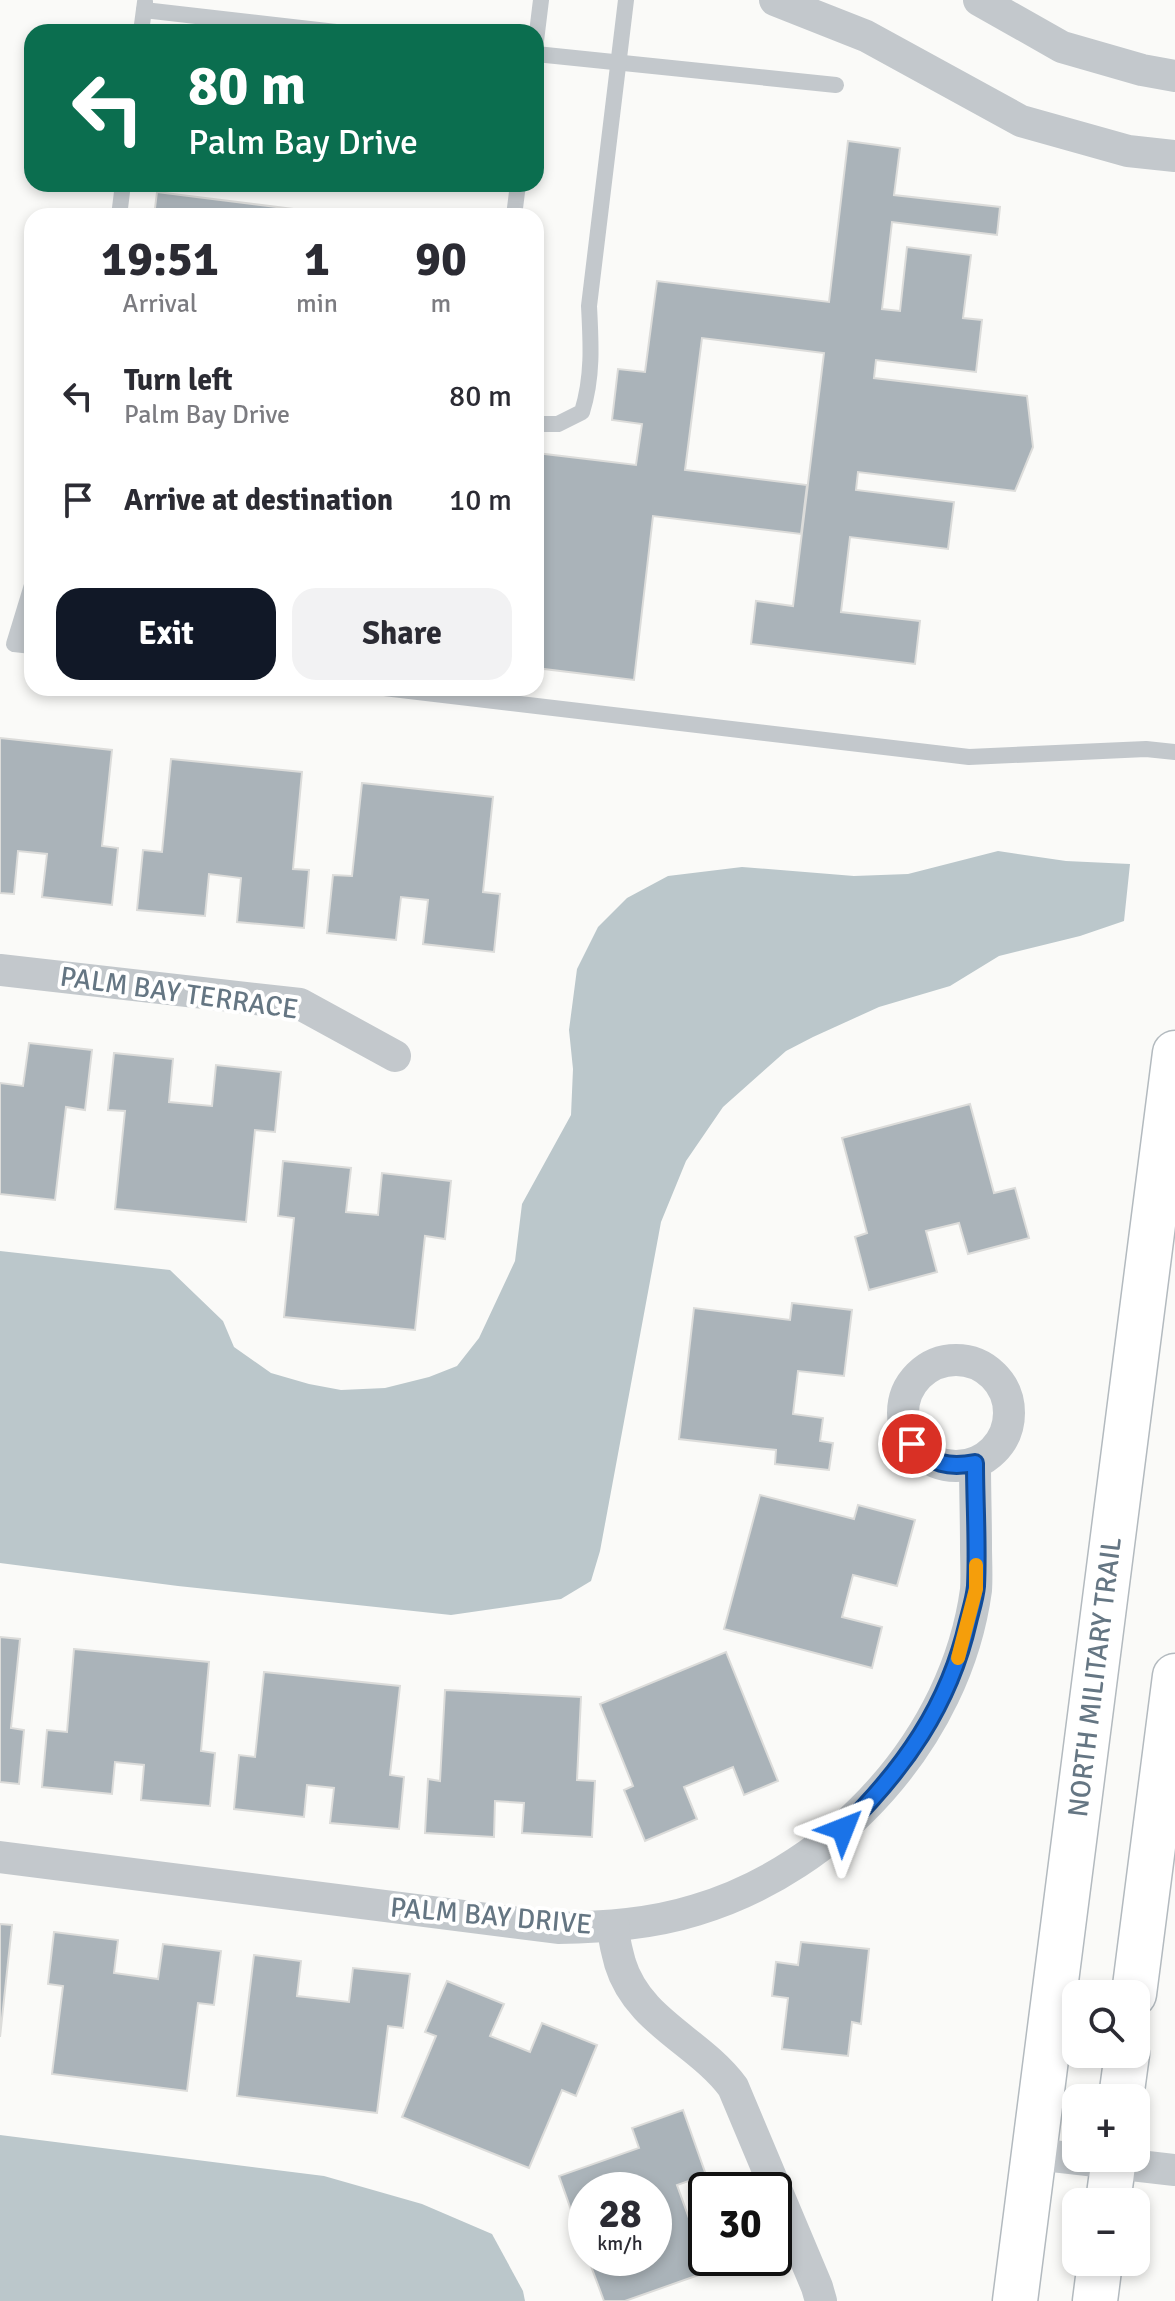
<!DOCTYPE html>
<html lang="en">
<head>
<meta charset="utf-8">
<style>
  :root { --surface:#fff; --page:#f2f2f3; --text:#2b2b33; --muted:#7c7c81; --accent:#111827 }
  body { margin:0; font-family:Signika,sans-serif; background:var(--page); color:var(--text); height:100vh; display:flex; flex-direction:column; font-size:30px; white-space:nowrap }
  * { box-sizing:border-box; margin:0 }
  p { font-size:26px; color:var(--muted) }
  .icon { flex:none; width:44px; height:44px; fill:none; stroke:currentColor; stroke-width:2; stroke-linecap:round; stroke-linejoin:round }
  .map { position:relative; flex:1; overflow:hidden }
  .panel { position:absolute; left:24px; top:208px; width:520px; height:488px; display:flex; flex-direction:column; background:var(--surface); border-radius:24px; box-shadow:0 4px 12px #0003 }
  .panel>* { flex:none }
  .top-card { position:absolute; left:24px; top:24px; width:520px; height:168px; border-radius:24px; box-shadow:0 4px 12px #0003; background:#0b6e4f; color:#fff; overflow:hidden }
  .tools { position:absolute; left:1062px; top:1980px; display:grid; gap:16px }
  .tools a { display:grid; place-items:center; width:88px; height:88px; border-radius:16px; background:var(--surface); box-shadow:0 4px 12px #0003; font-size:40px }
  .speed { position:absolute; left:568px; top:2172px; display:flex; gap:16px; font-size:40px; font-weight:700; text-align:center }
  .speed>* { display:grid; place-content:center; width:104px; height:104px; border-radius:50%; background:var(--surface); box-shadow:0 4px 12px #0003; line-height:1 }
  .speed small { font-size:20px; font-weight:400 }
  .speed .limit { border:4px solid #111; border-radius:12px; background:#fff; color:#111 }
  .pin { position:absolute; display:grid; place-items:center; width:68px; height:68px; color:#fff; margin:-34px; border:4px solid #fff; border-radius:50%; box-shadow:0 2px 8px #0007 }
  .me { position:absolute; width:88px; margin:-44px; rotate:45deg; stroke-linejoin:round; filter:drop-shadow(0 0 6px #0008) }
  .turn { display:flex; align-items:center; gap:28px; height:168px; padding:0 32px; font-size:36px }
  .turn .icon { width:104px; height:104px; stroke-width:2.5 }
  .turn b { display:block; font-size:56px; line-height:68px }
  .eta { display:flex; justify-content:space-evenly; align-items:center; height:136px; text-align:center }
  .eta b { font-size:48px; font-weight:700; line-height:56px }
  .action { display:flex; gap:16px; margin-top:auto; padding:16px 32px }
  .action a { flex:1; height:92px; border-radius:24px; background:var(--accent); color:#fff; font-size:32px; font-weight:700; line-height:92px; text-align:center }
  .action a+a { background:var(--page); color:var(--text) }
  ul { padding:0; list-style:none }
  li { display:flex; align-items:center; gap:24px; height:104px; padding:0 32px }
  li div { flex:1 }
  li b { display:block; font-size:30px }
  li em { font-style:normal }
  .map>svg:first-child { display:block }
</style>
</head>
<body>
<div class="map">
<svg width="1175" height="2301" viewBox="0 0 1175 2301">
  <rect width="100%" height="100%" fill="#fafaf8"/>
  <g fill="#bbc7cb">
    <path d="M998,851L1066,861L1130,864L1124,921L1080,936L999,956L950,986L879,1007L813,1037L786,1051L723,1107L686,1161L661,1222L600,1551L591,1581L561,1599L451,1615L178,1586L0,1563V1251L170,1270L223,1321L234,1347L271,1373L309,1384L341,1390L385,1388L429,1377L457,1366L479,1338L515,1261L522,1204L571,1115L573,1069L569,1030L577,969L598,927L627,898L668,876L742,867L854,876L908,874Z"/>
    <path d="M0,2135L324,2176L422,2204L492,2234L523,2291L525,2301H0Z"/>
  </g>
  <g fill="#aab3b9" stroke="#dcdcda" stroke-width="2">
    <path d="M848,141L900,148L894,195L1000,207L997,235L892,222L882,309L900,311L907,247L971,255L963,318L982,320L976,372L876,360L874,378L1027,396L1033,447L1015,491L858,472L856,490L954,502L948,549L850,537L841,612L920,621L915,664L751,644L756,601L793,606L824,353L702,338L685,470L807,485L801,534L653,516L634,680L536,668V453L636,465L642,424L612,420L618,369L645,372L657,281L829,302Z"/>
    <path d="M157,192L349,216H154Z"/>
    <path d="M0,738L112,750L102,846L118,848L112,905L42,897L47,854L18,851L14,894L0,893Z"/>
    <path d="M171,759L302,772L293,869L309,870L304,928L237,922L241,878L209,874L205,916L137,910L143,850L162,852Z"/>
    <path d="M362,783L493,797L483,892L500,894L494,952L423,944L428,900L401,897L396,940L327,933L333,875L352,876Z"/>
    <path d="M29,1043L92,1050L85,1110L66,1107L55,1200L0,1194V1083L23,1086Z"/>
    <path d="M114,1053L173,1059L169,1102L212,1106L216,1065L281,1072L275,1132L255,1130L246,1222L115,1209L125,1111L108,1110Z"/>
    <path d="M970,1104L994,1193L1015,1188L1029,1238L968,1254L959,1223L926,1231L937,1272L869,1290L855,1237L867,1233L842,1138Z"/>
    <path d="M283,1161L351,1168L346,1212L378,1215L382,1173L451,1181L445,1239L425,1236L415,1330L284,1317L294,1218L278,1216Z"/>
    <path d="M792,1303L852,1310L844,1376L798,1371L793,1414L823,1418L820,1441L833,1443L829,1470L775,1464L776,1450L679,1439L694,1308L790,1320Z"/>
    <path d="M760,1495L854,1519L858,1505L915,1520L897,1586L853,1575L842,1617L882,1627L872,1668L724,1629Z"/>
    <path d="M0,1637L20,1639L11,1728L24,1730L19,1784L0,1782Z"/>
    <path d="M74,1649L209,1662L201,1751L215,1753L210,1806L141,1800L144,1765L115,1762L112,1794L42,1787L47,1730L67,1732Z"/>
    <path d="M726,1652L778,1781L744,1795L733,1767L684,1787L697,1819L645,1841L624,1790L633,1786L600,1704Z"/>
    <path d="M264,1672L400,1686L390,1775L404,1777L399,1829L330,1823L334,1788L307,1785L304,1817L234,1809L239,1755L255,1757Z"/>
    <path d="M445,1690L581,1697L577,1780L595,1781L592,1837L522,1833L524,1803L495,1801L494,1837L425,1833L428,1779L440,1781Z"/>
    <path d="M0,1924L12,1925L0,2037Z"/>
    <path d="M54,1932L118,1940L114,1973L158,1979L163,1944L221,1951L214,2005L198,2003L187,2091L52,2074L63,1986L48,1984Z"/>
    <path d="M801,1942L869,1949L861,2024L852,2022L848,2056L782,2049L788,1998L772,1996L776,1962L798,1965Z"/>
    <path d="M254,1955L301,1961L297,1996L349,2002L353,1968L410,1974L403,2028L388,2026L377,2113L237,2096Z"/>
    <path d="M447,1981L504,2004L490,2036L530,2052L542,2023L597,2045L576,2096L562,2090L529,2168L402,2117L436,2036L425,2032Z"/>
    <path d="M683,2110L706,2175L677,2185L690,2221L706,2215V2258L741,2260L625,2301H604L588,2258H654V2190H586V2252L559,2176L639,2148L632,2128Z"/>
  </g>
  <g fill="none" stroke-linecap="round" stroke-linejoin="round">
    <g stroke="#b3babf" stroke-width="47">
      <g id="secondary">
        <path d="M1134,1994L1175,1676"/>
        <path d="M1121,2098L1127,2054"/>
        <path d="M1108,2202L1114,2158"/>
        <path d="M1015,2301L1175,1053"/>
        <path d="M1095,2301L1100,2262"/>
      </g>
    </g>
    <g stroke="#c3c8cc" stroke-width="16">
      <path d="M144,10L336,32"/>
      <path d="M141,32L145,2"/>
      <path d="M536,41L541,0"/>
      <path d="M536,54L836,85"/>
      <path d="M119,216L123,184"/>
      <path d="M514,216L518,184"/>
      <path d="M536,424H558L582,412C593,377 591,343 589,306L626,0"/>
      <path d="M32,585L14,644L32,646"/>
      <path d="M384,688L969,757L1146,749L1175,752"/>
    </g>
    <g stroke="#c3c8cc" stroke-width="32">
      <path d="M775,0L866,36L1021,121L1128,151L1175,156"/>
      <path d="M979,0L1062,47L1142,70L1175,76"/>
      <path d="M0,970L300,1004L395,1056"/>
      <circle cx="956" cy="1413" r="53"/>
      <path d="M0,1857L558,1928C605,1927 651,1924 696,1910C837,1868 956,1737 976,1590C977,1576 976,1561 976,1547C976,1519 975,1491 975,1463"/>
      <path d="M614,1927C613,1940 617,1950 620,1963C638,2022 699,2041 733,2087L817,2287L821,2301"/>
      <path d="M1035,2154L1175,2170"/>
    </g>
    <use href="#secondary" stroke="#fff" stroke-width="44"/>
  </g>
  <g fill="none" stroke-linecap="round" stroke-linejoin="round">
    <g stroke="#114b97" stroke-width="20">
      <path id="route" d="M843,1829C903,1770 949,1706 968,1622C971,1610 975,1598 976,1586C978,1545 975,1503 975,1463C949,1468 931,1464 912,1444"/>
    </g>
    <use href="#route" stroke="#1a73e8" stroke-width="14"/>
    <path stroke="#f59e0b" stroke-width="14" d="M958,1658L976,1589V1565"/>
  </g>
  <g text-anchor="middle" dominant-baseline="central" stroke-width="8" stroke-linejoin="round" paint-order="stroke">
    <g font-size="28" fill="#657683" stroke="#fff">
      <text transform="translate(179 993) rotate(8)">PALM BAY TERRACE</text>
      <text transform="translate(1095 1677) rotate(-83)">NORTH MILITARY TRAIL</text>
      <text transform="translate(491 1916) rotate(5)">PALM BAY DRIVE</text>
    </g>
  </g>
</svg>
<div class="tools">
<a><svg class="icon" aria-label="search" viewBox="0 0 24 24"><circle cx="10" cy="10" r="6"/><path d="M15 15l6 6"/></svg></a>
<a>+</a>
<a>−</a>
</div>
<div class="speed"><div>28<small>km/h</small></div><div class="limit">30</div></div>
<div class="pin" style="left:912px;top:1444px;background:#d93025"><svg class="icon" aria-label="arrive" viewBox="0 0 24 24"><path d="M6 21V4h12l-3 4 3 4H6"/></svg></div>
<svg class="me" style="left:843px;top:1829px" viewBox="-20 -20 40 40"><path d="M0-17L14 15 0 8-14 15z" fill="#1a73e8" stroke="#fff" stroke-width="4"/></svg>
<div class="top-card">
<div class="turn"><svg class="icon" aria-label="left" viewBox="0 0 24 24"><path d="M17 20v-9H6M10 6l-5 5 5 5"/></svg><div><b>80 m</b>Palm Bay Drive</div></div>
</div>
<section class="panel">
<div class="eta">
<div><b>19:51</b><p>Arrival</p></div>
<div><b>1</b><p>min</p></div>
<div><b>90</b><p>m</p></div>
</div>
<ul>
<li><svg class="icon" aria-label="left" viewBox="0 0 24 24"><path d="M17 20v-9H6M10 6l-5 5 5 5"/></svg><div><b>Turn left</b><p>Palm Bay Drive</p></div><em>80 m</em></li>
<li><svg class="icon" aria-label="arrive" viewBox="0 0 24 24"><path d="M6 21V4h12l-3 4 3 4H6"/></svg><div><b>Arrive at destination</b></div><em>10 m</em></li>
</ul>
<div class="action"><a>Exit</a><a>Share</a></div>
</section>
</div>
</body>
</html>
